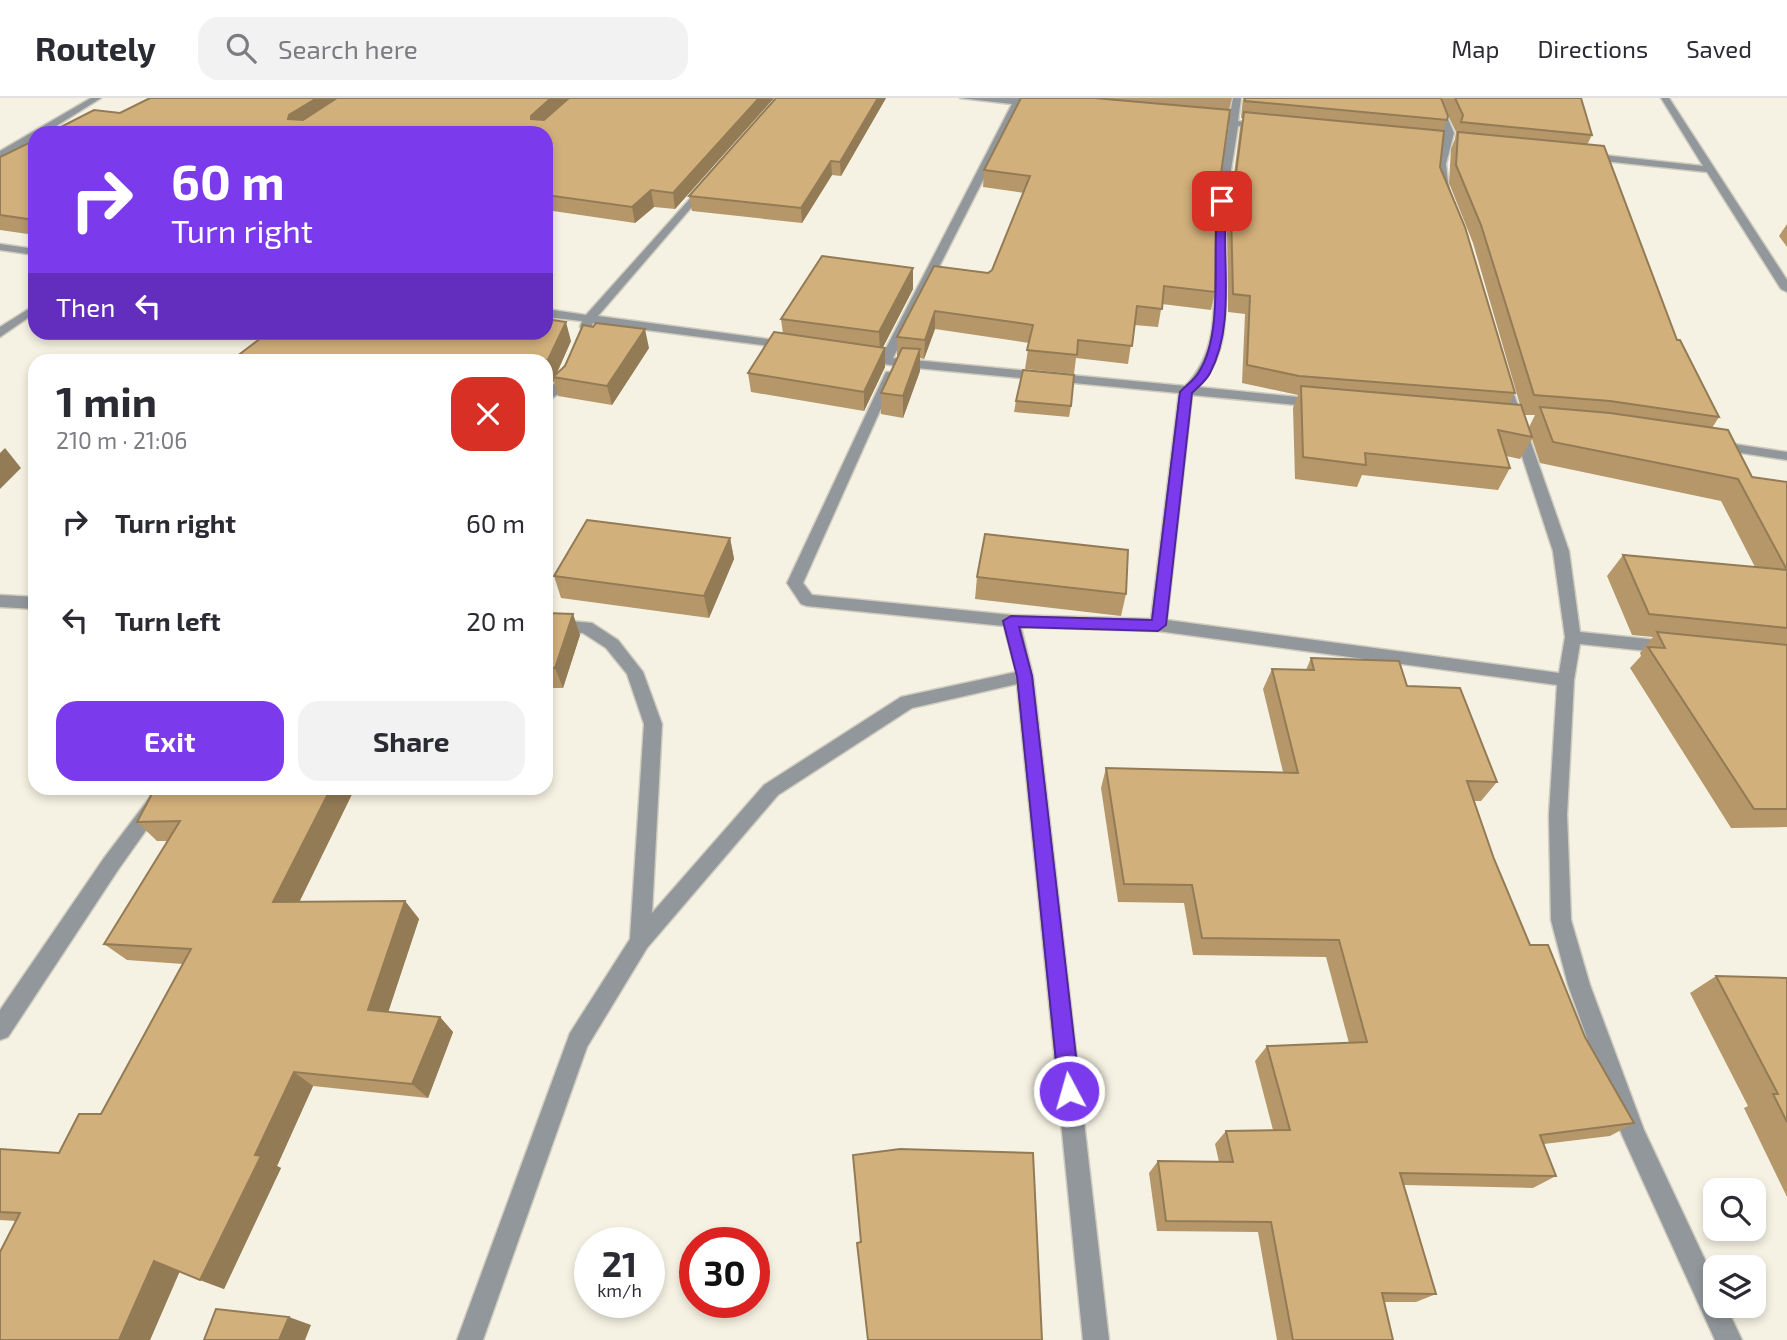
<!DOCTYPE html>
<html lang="en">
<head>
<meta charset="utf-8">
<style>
  :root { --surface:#fff; --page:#f2f2f3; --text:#2b2b33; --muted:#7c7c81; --line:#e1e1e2; --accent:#7c3aed }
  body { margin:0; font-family:"Exo 2",sans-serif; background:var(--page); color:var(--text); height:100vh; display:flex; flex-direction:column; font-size:26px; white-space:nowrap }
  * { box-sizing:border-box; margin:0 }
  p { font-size:23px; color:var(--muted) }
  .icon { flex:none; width:38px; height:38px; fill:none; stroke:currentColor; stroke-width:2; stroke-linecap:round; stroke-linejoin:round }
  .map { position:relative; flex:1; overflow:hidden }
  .details { position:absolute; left:28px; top:256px; width:525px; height:441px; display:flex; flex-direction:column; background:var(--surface); border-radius:21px; box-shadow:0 4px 10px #0003 }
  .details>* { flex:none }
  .hud { position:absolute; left:28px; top:28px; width:525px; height:214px; border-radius:21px; box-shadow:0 4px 10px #0003; background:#7c3aed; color:#fff; overflow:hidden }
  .fabs { position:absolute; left:1703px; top:1080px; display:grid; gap:14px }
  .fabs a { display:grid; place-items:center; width:63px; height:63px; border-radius:14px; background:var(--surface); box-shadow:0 4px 10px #0003; font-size:35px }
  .speed { position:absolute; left:574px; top:1129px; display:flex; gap:14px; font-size:35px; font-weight:700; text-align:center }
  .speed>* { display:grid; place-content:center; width:91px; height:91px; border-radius:50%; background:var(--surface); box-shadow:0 4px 10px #0003; line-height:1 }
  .speed small { font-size:18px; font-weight:400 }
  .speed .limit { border:10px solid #d22; background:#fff; color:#111 }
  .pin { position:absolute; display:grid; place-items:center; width:60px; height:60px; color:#fff; margin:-30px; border-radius:14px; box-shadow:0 4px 10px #0006 }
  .me { position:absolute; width:77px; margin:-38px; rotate:354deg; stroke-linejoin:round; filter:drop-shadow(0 0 5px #0008) }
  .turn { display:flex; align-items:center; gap:24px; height:147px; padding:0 28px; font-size:32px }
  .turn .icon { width:91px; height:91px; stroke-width:2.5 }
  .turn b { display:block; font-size:49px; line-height:60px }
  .then { display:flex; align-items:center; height:66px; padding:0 28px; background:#0003; gap:14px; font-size:26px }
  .round { display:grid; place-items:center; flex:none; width:74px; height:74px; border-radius:21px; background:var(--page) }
  .overview { display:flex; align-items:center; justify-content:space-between; height:119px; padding:0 28px }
  h1 { font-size:42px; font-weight:700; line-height:52px }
  .primary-button { display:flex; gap:14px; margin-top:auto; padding:14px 28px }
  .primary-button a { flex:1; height:80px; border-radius:21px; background:var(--accent); color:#fff; font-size:28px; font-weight:700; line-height:80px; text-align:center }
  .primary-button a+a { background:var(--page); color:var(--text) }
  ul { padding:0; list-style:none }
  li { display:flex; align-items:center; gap:21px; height:98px; padding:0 28px }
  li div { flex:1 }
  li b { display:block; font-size:26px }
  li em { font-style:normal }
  header { display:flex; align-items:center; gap:42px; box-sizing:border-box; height:98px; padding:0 35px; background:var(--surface); border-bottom:2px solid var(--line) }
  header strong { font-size:33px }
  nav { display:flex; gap:38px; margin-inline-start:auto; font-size:24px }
  .search { width:490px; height:63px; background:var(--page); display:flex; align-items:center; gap:18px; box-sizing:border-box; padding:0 24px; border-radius:21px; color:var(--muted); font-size:26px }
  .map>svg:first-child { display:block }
</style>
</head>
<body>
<header>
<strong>Routely</strong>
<div class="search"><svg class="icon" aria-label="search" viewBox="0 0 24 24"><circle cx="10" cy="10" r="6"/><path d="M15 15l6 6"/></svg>Search here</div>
<nav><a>Map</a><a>Directions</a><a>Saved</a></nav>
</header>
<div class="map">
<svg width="1787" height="1242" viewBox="0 0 1787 1242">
  <rect width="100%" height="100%" fill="#f6f2e3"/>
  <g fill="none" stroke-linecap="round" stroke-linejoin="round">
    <g stroke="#cfccbf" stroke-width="3">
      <g id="minor">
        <path d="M91,0H101L45,35H35V41L0,60V53Z"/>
        <path d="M960,0H1021L1045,6L1041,9L1021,7L893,260L1185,288C1227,246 1210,183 1214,129C1216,95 1224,61 1229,27L1201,22L1205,19L1229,22L1233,0H1241L1238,23L1269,28L1264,31L1238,28C1233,62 1226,96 1224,130C1221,183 1239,248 1198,289L1318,301L1325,305L1318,309L1192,297L1167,522L1559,575L1565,539L1553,453L1497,282L1503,278L1509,282L1569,453L1580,534L1667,543L1675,549L1667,555L1580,546L1574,582L1567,717L1571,822L1590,887L1644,1032L1715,1183V1208H1726L1742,1242H1715L1622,1037L1568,887L1551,822L1549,717L1557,587L1158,533L1021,529L1033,578L1109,1242H1083L1017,586L912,610L778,697L647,850L587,949L483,1242H457L570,935L630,841L644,626L627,576L606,550L583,535L546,533V521L592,525L618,542L643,574L662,626L652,815L764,687L901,599L1016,574L1004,528L807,508L801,506L787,485L886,274H894L896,277L803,485L812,497L1011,517L1151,521L1179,295L896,268L862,262L856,258L862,254L882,258L1012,6Z"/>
        <path d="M1431,0H1439L1454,35L1446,66L1449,92L1444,95L1439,92L1436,66L1444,35Z"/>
        <path d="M1661,0H1669L1787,182V194L1781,191L1707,74L1585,61L1580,58L1585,55L1703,68Z"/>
        <path d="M705,84L709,85V89L598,218L789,244L795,248L793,251L593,225L590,232L586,233L580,229L582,223L546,219V211L586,217Z"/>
        <path d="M0,146L35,151V157L0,152Z"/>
        <path d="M35,207V215L0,239V229Z"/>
        <path d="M569,267L575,271L567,289L546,305V294L556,284L565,268Z"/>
        <path d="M1714,343L1787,354V362L1709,350L1707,347Z"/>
        <path d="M0,497L35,499V511L0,509Z"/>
        <path d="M157,690H176L118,772L8,939L0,942V912L104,760Z"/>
      </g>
    </g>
    <use href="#minor" fill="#91979b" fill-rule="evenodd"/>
  </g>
  <g fill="#b5976a" fill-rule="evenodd">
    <path d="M774,0L675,111L654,109L635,125L546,112V35L120,15Z"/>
    <path d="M886,0L841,78L832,77L802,125L692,113L689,98Z"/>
    <path d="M1021,0H1232L1229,12L1216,111L1215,194L1211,212L1162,206L1158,229L1134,227L1128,266L1076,260L1074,276L1025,271L1029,245L935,231L924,261L920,260V273L903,320L881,316V295L898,258H897V239L992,172L1024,95L983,89L984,72Z"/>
    <path d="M1243,0H1581L1592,37L1587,47L1677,242L1719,319L1712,330L1752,379L1787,384V729L1731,730L1630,570L1641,558L1640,555L1653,539L1632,537L1607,478L1623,457L1755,469L1721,403L1540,365L1532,341L1520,361L1506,358L1510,370L1498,392L1362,377L1357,389L1295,381L1293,310L1298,297L1242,285L1245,216L1228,214L1227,130L1240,30L1243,20H1241ZM1442,5L1456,34L1455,41L1451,51L1449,85L1473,145L1520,307L1509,306L1515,295L1440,69L1443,33L1448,18ZM1524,317H1535L1529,329Z"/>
    <path d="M35,42V137L0,132V59Z"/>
    <path d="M1787,126V149L1779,138Z"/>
    <path d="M913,191L883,249L885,250V269L864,313L751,294L748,275L783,236L781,221Z"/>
    <path d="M571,243L557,275L649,250L612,307L558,298L554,283L546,292V262H232Z"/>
    <path d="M1016,303L1071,308L1069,319L1014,314Z"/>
    <path d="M730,440L734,461L709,520L561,500L554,478Z"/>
    <path d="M977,479L1126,496L1121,518L975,501Z"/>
    <path d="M546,515L573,516L580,537L563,590H546Z"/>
    <path d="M1311,560L1407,588L1497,684L1481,703H1474L1494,761L1530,847L1585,939L1634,1025L1610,1038L1544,1046L1556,1078L1533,1090L1404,1087L1436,1196L1416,1204H1384L1393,1242H1277L1258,1134L1157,1133L1149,1075L1158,1063L1219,1064L1215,1046L1226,1033L1273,1032L1255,963L1267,948L1349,945L1326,859L1193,857L1184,805L1118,804L1101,690L1106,670L1283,674L1263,591L1272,571L1306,572Z"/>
    <path d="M355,690L299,804L405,803L419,821L388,914L440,919L453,934L428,1000L313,988L277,1068L281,1070L224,1191L179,1174L150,1242H0L16,1123L0,1122V1051L59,1055L101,1016L183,866L127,862L104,846L168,743H157L137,724Z"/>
    <path d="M1716,878L1787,880V1099L1744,1010L1748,1008L1690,895Z"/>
  </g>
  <g fill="#937b56">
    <path d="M317,0H347L296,33L288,21L289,17Z"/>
    <path d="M551,0H572L535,33L531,21V18Z"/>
    <path d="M759,0H774L675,111L673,95Z"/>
    <path d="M878,0H886L841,78L840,64Z"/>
    <path d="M831,63L832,77L802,125L801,110Z"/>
    <path d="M651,92L654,109L635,125L632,109Z"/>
    <path d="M913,170V191L880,255L879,234Z"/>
    <path d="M935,213V231L924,261L925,242Z"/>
    <path d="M566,224L571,243L555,279H553L554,283L546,292V266Z"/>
    <path d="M645,231L649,250L612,307L607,288Z"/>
    <path d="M885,250V269L864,313V294Z"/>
    <path d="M920,251V273L903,320V298Z"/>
    <path d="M5,350L21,370L0,391V355Z"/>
    <path d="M730,440L734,461L709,520L704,498Z"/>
    <path d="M573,516L580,537L563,590L555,570Z"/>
    <path d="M331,690H355L291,821L273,804Z"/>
    <path d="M405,803L419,821L384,927L368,912Z"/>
    <path d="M440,919L453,934L428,1000L412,986Z"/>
    <path d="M294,974L313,988L277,1068L281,1070L224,1191L200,1182L255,1057Z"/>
    <path d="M154,1163L180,1173L150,1242H119Z"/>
    <path d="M289,1219L311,1227L305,1242H279Z"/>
  </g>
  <g fill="#d2b07b" stroke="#937b56" stroke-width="2">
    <path d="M150,0H317L289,17L288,21L303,22L337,0H551L531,18V21L544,22L569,0H759L673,95L651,92L632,109L546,97V35H49L94,12L120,15Z"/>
    <path d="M776,0H878L840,64L831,63L801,110L689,98Z"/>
    <path d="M1021,0H1094L1230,12L1216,111L1215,194L1164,188L1162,211L1137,208L1132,248L1078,242L1077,257L1027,252L1033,227L935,213L925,242L897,239L934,168L988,175L992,172L1030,78L984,72Z"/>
    <path d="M1245,0H1441L1448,18L1447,22L1245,3Z"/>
    <path d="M1455,0H1581L1592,37L1461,24L1463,17Z"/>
    <path d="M1244,14L1444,33L1440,69L1465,129L1515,295L1299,278L1247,267L1250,198L1233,196L1231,113Z"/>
    <path d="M1458,34L1604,48L1677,242H1680L1719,319L1610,303L1534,297L1481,127L1456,67Z"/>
    <path d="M35,42V122L0,117V59Z"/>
    <path d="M822,158L913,170L879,234L781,221Z"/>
    <path d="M546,221L566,224L546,266V262H232L269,234H546Z"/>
    <path d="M596,225L645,231L607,288L553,279L565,268L583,227L593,229Z"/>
    <path d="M774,234L885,250L864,294L748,275Z"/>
    <path d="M902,250L920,251L903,298L881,295Z"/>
    <path d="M1023,272L1074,277L1071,308L1016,303Z"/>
    <path d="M1301,288L1521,307L1532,339L1498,332L1510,370L1365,355L1366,367L1303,359Z"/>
    <path d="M1540,309L1610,315L1728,332L1752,379L1787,384V530L1649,516L1623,457L1787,472L1738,381L1553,344Z"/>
    <path d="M587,422L730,440L704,498L554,478Z"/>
    <path d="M985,436L1128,452L1126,496L977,479Z"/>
    <path d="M546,515L573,516L555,570L546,569Z"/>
    <path d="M1657,534L1787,547V711H1754L1648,549L1665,550Z"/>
    <path d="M1311,560L1399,563L1407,588L1460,590L1497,684L1467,683L1494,761L1530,847H1548L1585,939L1634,1025L1540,1037L1556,1078L1400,1075L1436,1196L1382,1195L1393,1242H1293L1271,1124L1166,1123L1158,1063L1233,1064L1226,1033L1290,1032L1267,948L1367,944L1339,842L1202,840L1192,787L1124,786L1106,670L1298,675L1272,571L1314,572Z"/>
    <path d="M155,690H331L273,804L405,803L368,912L440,919L412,986L294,974L255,1057L261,1058L200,1182L154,1163L119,1242H0V1154L20,1115L0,1114V1051L59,1055L79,1016H101L191,851L104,846L180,723L137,724Z"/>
    <path d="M1716,878L1787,880V1024L1773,996H1778Z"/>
    <path d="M900,1051L1033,1055L1042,1242H868L857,1145L861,1144L853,1057Z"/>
    <path d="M216,1211L289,1219L279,1242H204Z"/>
  </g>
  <path fill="#7c3aed" stroke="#51269a" stroke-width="2" d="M1222,100L1227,103C1220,159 1237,223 1210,275C1206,283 1198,289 1192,295L1166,527L1158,533L1019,529L1032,578L1080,993L1077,1000L1069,1003L1062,1000L1059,993L1017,578L1003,523L1011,518L1152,522L1180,294C1186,287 1195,282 1199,274C1225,234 1211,152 1218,103Z"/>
</svg>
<div class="fabs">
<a><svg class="icon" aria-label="search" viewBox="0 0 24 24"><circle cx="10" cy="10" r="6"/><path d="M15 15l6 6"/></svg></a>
<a><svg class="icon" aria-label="layers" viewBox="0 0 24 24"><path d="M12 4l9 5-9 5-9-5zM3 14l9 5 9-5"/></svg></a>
</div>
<div class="speed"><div>21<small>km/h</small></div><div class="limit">30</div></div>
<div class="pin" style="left:1222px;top:103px;background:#d93025"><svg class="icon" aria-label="arrive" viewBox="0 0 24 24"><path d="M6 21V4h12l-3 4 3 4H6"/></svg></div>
<svg class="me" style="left:1069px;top:993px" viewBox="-20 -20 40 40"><circle r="17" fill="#7c3aed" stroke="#fff" stroke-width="3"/><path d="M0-11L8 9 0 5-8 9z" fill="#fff"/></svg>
<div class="hud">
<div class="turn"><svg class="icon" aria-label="right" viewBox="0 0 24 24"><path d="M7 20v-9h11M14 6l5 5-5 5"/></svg><div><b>60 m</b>Turn right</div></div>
<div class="then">Then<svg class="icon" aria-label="left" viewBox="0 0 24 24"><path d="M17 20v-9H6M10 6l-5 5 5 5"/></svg></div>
</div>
<section class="details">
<div class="overview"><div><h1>1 min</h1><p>210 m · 21:06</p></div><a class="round" style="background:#d93025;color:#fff"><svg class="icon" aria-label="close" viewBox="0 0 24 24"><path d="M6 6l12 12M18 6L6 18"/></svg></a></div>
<ul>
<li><svg class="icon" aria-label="right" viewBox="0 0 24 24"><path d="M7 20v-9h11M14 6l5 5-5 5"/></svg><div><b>Turn right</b></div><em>60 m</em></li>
<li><svg class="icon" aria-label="left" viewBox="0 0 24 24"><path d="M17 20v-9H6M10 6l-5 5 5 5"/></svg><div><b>Turn left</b></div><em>20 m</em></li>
</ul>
<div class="primary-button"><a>Exit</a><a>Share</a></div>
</section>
</div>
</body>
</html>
